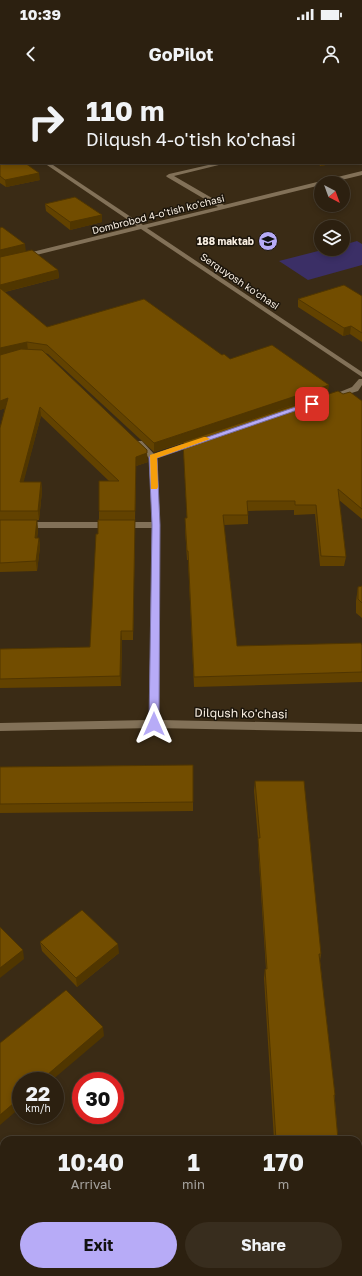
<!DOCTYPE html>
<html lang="en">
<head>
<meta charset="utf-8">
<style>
  :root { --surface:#2c2010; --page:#382d1e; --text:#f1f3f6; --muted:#a6a39f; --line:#483e30; --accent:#b7abf7 }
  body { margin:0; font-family:"Golos Text",sans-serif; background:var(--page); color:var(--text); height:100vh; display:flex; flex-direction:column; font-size:15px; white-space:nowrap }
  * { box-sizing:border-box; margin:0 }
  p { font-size:13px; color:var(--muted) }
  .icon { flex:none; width:22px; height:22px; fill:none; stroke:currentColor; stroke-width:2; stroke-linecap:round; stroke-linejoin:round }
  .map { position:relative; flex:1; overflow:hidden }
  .side { position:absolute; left:0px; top:1056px; width:362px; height:140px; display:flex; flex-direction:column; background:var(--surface); border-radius:12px 12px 0 0; box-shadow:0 2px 6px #0003,0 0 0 1px var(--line) }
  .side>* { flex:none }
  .banner { position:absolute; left:0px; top:0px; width:362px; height:84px; box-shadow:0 2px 6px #0003,0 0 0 1px var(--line); background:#2c2010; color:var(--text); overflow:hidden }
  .needle { width:26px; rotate:139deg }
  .tools { position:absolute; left:314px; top:96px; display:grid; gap:8px }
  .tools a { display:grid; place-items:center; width:36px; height:36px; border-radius:50%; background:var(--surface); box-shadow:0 2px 6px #0003,0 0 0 1px var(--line); font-size:20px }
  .speed { position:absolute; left:12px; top:992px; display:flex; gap:8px; font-size:20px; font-weight:700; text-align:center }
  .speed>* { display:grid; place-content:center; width:52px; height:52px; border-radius:50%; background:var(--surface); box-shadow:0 2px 6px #0003,0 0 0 1px var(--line); line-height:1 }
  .speed small { font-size:10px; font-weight:400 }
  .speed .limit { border:6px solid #d22; background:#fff; color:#111 }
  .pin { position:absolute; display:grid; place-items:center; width:34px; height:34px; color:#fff; margin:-17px; border-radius:8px; box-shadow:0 2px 6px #0006 }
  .me { position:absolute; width:44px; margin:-22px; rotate:0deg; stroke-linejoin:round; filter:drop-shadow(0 0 3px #0008) }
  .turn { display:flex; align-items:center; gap:14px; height:84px; padding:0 20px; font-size:18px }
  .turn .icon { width:52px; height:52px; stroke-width:2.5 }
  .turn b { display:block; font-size:28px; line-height:34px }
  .eta { display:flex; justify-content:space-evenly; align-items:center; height:68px; text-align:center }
  .eta b { font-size:24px; font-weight:700; line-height:28px }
  .primary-button { display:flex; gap:8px; margin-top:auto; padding:8px 20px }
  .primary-button a { flex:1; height:46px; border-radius:24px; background:var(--accent); color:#111; font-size:16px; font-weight:700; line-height:46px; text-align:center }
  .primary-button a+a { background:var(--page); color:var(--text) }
  .status { display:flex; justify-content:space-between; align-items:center; height:28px; padding:0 20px; background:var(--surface); direction:ltr }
  .status svg { height:11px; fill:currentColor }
  header { display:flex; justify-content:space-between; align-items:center; height:52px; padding:0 20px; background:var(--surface); font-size:18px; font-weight:700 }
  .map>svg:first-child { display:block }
</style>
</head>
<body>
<div class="status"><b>10:39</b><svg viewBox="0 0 49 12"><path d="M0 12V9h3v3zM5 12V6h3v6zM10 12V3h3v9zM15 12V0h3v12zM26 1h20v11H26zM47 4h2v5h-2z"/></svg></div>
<header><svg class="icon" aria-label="back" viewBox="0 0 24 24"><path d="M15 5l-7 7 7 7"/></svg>GoPilot<svg class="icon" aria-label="person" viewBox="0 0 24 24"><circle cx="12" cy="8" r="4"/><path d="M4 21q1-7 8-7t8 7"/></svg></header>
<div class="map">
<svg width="362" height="1196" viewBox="0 0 362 1196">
  <rect width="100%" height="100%" fill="#3a2b15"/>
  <path fill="#3b2f66" d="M357,161L362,164V185L308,200L279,181L326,169H343V165Z"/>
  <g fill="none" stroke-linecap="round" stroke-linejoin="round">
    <path stroke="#827563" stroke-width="1.5" stroke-dasharray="1.5 1" stroke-linecap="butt" d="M312,0L314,1"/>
    <g fill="#827158" fill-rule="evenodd">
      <rect x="0" y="23" width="1" height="2"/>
      <path d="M44,83H50L143,145L218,127L167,97L166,96L169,94L217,83H227L174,96L224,125L362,91V95L329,103H321V105L147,148L362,292V297L141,149L0,184V180L137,146Z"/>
      <path d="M359,299H362V305L358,311L329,320L325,318L352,307Z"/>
      <path d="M136,361H142L154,374L191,361H194L198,363L157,378L160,445L159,640L362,644V652L154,648L0,651V643L149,640L152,448H0V442H152L149,378L136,365Z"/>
    </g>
  </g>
  <g fill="#624200">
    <path d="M0,26H1V83L40,100L6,107L0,103Z"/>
    <path d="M315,83H335L321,86Z"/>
    <path d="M45,124L102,142L70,150L46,131Z"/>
    <path d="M0,148L25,171L58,190L59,198L5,212L47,247L222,275L230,279L328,313L278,331L343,314L362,321V439L339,420L346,477L344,486H320L315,434L294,435V430L248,431V444L224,445L237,566L362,565V602L194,607L188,480H187L185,448V438H187L183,363L154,372L48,274L45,273L148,382L136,386L133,560H122L121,606L0,608V569L90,567L99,440V431L109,401L41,336L23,402H41L42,411L39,440H37L38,450L37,458H39L40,467L37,491L0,492V348L5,328L0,330Z"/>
    <path d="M362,216V262L350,254L343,256L298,227V219Z"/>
    <path d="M362,506V538L356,533V521L358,507Z"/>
    <path d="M193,685V731L0,733V687Z"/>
    <path d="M255,701L321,874L320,881L335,1015V1020L338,1060H274L264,898L265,889H266L258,768V759L254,711Z"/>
    <path d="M40,862L119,873L77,907L42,871Z"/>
    <rect x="282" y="1192" width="70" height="4"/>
  </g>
  <g fill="#503600">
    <rect x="361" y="70" width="1" height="7"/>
    <path d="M321,83H335L321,86Z"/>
    <path d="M39,93L40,100L6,107L5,100Z"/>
    <path d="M102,135V142L70,150V142Z"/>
    <path d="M25,164L26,172L0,178V170Z"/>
    <path d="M58,190L59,198L0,213V205Z"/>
    <path d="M351,246L350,254L343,256L344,248Z"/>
    <path d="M27,262L28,271L0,276V268Z"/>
    <path d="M329,305L328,313L154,372V363Z"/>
    <path d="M8,318L9,327L0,330V321Z"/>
    <path d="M40,327L41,336L21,412L20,402Z"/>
    <path d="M147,373L148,382L136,386L135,440L136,377Z"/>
    <path d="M41,402L42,411L39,440L38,431Z"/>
    <path d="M37,440L38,450L36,467L35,458Z"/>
    <path d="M135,440V450L133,560V551Z"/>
    <path d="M39,458L40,467L37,491L36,481Z"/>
    <path d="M121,551L122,560L121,606L120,596Z"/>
    <path d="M118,864L119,873L77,907L76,898Z"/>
    <path d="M23,870L24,879L0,898V888Z"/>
    <path d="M103,947L104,956L51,1001H40Z"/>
    <path d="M21,1017V1027L0,1045V1035Z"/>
    <rect x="53" y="1192" width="2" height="4"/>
  </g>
  <g fill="#724d00" stroke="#503600">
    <path d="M0,0H306L308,1H1V15H0Z"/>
    <rect x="361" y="25" width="1" height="17"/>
    <rect x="0" y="28" width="1" height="14"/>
    <rect x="361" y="46" width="1" height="24"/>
    <path d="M0,47H1V83H25L39,93L5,100L0,96Z"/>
    <path d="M75,117L102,135L70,142L45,124Z"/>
    <path d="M2,147L25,164L0,170V148Z"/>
    <path d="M32,170L58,190L0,205V177Z"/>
    <path d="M344,205L362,216V253L351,246L344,248L298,219Z"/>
    <path d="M0,208L47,247L144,219L222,275L224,274L230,279L272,265L329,305L154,363L47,265L27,262L0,268Z"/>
    <path d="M21,269L42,270L147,370V373L136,377L135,431H99V401H119L40,327L20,402H41L38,431H0V348L8,318L0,321V275Z"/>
    <path d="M338,311L343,314L350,312L362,321V429L338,409L346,477L321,476L316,425H295V421H247L248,435H223L237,566L361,563L362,565V592L194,597L188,471H187L185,438H187L183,362Z"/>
    <path d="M0,440H37L35,458H39L36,481L0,483Z"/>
    <path d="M98,440H135L133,551H121L120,596L0,599V569L90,567L96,454H98Z"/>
    <path d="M362,506V523L358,519V507Z"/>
    <path d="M193,685V722L0,724V687Z"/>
    <path d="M255,701H304L321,874H319L335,1015H334L338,1060H276L265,889H267L258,758H260Z"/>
    <path d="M82,830L118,864L76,898L40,862Z"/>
    <path d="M0,847L23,870L0,888Z"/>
    <path d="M66,910L103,947L40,1001H21V1017L0,1035V963Z"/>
    <path d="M0,1148H4V1192H53V1196H0Z"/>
    <rect x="284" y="1192" width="68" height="4"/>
  </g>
  <path fill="#b7abf7" stroke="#776fa1" d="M310,322L315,324L157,378L160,445L159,644L154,648L151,647L149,644L152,445L149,377Z"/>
  <path fill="#f59e0b" d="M204,357H206L210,359L157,378L158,407L157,409H151L150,375Z"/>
  <defs>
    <g id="school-disc" transform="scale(1)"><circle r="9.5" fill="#b7abf7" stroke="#1c150b"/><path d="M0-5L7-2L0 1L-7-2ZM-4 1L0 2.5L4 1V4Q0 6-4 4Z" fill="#111"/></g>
  </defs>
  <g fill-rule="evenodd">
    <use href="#school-disc" x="268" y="161"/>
  </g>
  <g text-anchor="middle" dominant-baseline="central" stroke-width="3" stroke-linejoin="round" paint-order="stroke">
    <g font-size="10" fill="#f9efe2" stroke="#1c150b">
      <text transform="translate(158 134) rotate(-14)">Dombrobod 4-o'tish ko'chasi</text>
      <text transform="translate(240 201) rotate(34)">Serquyosh ko'chasi</text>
    </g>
    <g font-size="10" font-weight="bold" fill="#f9efe2" stroke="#1c150b" text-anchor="end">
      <text x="254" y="161">188 maktab</text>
    </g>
    <g font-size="12" fill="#f9efe2" stroke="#1c150b">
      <text transform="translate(241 633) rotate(1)">Dilqush ko'chasi</text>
    </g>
  </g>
</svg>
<div class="tools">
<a><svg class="needle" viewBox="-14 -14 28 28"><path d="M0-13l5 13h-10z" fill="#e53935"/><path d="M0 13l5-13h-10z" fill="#a6a39f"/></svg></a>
<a><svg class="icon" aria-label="layers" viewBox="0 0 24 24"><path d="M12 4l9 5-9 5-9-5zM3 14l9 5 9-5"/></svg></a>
</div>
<div class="speed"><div>22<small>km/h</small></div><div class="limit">30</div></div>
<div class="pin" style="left:312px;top:324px;background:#d93025"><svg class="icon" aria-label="arrive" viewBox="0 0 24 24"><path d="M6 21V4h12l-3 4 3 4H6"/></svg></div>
<svg class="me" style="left:154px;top:644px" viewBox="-20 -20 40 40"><path d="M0-17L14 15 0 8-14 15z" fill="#b7abf7" stroke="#fff" stroke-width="4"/></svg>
<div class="banner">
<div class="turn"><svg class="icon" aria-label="right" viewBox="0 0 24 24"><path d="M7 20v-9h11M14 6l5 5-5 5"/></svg><div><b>110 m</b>Dilqush 4-o'tish ko'chasi</div></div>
</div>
<section class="side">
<div class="eta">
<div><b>10:40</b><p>Arrival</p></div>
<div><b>1</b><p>min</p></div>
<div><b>170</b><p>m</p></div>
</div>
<div class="primary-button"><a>Exit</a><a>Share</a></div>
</section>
</div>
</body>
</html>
